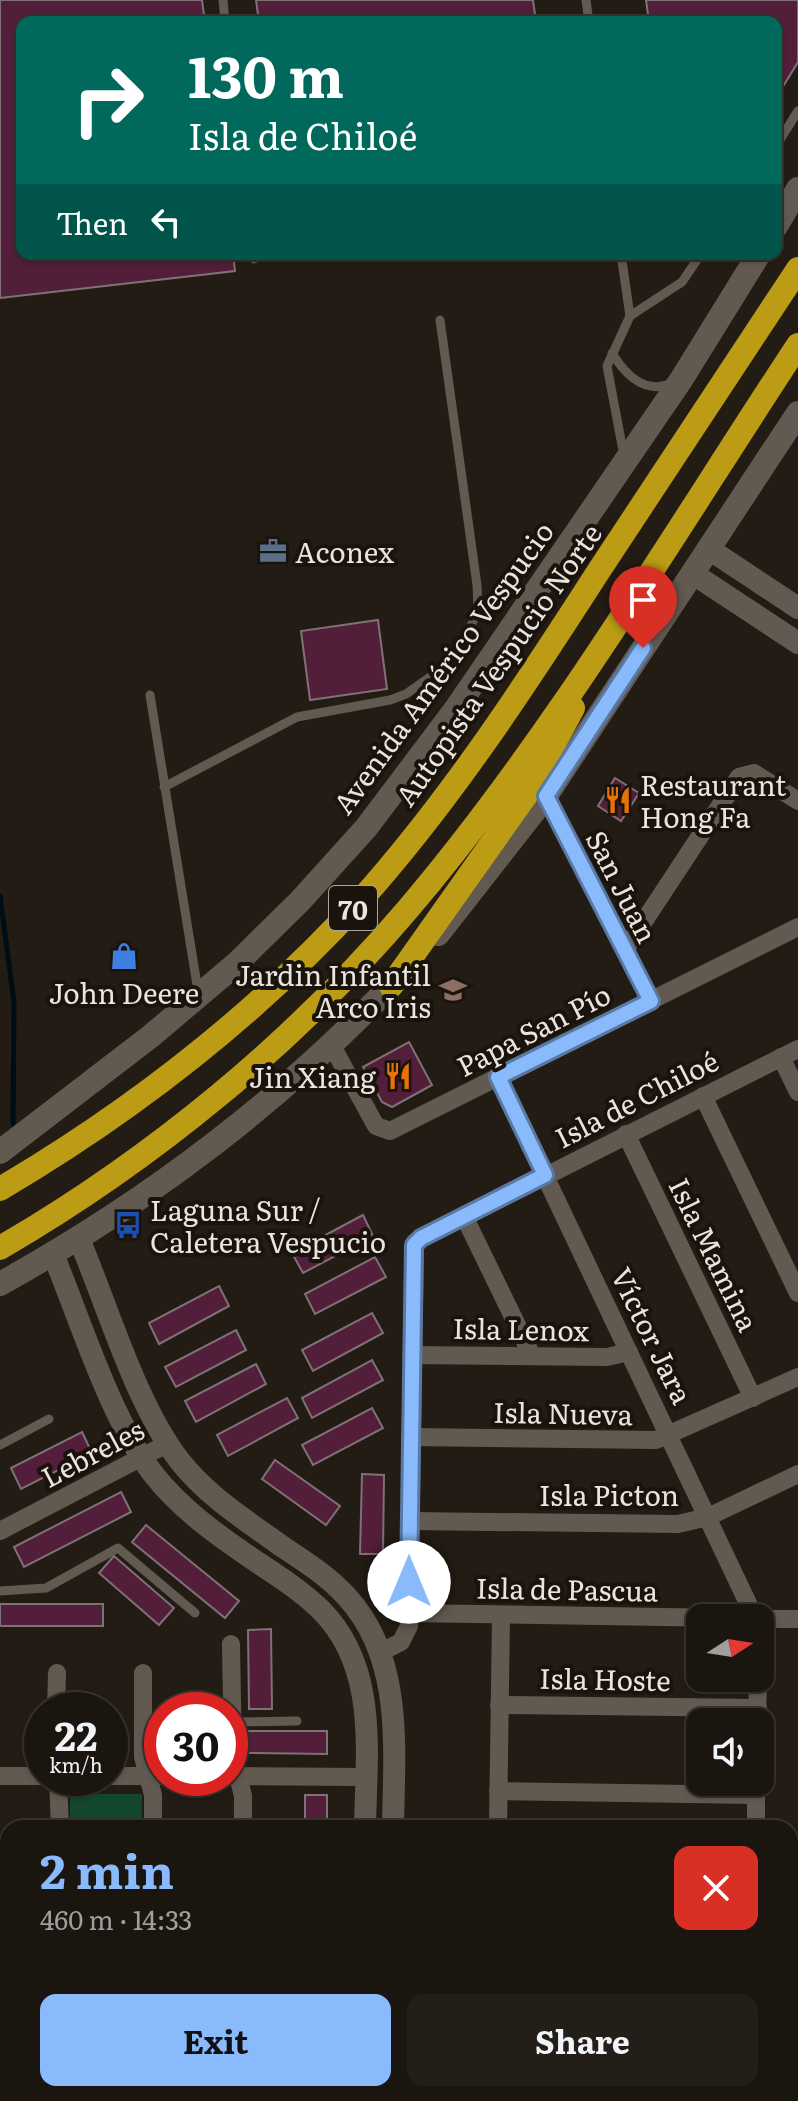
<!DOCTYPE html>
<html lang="en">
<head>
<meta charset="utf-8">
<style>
  :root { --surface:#1a150f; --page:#231e18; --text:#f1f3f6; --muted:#9f9f9e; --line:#38342f; --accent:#89bafc }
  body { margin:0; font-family:Literata,serif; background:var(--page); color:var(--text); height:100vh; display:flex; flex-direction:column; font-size:30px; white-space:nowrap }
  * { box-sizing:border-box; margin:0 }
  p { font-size:26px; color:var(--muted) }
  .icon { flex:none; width:44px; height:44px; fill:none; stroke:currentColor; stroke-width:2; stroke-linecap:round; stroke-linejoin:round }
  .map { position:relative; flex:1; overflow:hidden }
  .panel { position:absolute; left:0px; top:1820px; width:798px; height:282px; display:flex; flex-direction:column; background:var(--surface); border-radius:24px 24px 0 0; box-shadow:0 2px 6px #0004,0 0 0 2px var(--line) }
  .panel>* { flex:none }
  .guide { position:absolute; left:16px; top:16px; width:766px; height:244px; border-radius:16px; box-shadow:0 2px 6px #0004,0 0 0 2px var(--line); background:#00695c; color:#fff; overflow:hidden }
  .needle { width:52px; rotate:78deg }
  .buttons { position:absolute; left:686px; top:1604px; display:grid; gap:16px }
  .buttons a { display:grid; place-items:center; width:88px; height:88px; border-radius:16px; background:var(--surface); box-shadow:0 2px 6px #0004,0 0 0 2px var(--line); font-size:40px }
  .speed { position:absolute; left:24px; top:1692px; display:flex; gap:16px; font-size:40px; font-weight:700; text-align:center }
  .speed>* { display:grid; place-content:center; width:104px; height:104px; border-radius:50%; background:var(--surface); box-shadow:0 2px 6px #0004,0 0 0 2px var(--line); line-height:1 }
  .speed small { font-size:20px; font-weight:400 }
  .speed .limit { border:12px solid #d22; background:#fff; color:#111 }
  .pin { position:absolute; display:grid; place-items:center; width:68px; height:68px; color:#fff; margin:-82px -34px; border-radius:50% 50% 50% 0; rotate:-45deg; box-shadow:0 0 8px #0007 }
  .pin .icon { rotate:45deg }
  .me { position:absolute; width:88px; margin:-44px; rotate:0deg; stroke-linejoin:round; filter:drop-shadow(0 0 6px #0008) }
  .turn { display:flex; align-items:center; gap:28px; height:168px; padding:0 40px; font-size:36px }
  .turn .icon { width:104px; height:104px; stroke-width:2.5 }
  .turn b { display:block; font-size:56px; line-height:68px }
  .then { display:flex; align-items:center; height:76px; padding:0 40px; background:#0003; gap:16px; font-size:30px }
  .round { display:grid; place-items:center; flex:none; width:84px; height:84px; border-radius:16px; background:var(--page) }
  .overview { display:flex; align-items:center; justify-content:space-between; height:136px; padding:0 40px }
  h1 { font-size:48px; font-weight:700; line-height:60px; color:var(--accent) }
  .button { display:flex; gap:16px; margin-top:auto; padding:16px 40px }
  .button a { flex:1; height:92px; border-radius:16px; background:var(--accent); color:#111; font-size:32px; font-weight:700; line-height:92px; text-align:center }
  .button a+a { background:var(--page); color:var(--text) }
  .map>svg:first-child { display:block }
</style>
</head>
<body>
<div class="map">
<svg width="798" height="2101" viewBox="0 0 798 2101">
  <rect width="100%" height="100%" fill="#231c14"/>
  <g fill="#13482e">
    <rect x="70" y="1794" width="72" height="34"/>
    <rect x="634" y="2094" width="99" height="7"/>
  </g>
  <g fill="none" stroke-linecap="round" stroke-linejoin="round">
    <path stroke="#000d14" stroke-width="5" d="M0,896L14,1002L13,1124"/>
  </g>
  <g fill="#531e3a" stroke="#7e7176" stroke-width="2">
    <path d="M0,0H202L205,22H22V254H233L235,271L0,298Z"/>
    <path d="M256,0H533L536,22H259Z"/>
    <path d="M646,0H798V62L776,98V22H649Z"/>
    <path d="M378,620L387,689L310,700L301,631Z"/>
    <path d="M615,778L639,793L621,821L598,806Z"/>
    <path d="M409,1042L432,1085L392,1107L382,1102L363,1067Z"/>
    <path d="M363,1215L373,1236L303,1273L292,1253Z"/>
    <path d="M375,1257L386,1277L315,1314L305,1294Z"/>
    <path d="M219,1286L229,1306L159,1344L149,1323Z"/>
    <path d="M372,1313L383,1333L313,1371L302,1350Z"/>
    <path d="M236,1330L246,1350L176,1387L165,1367Z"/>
    <path d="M372,1360L383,1380L312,1418L302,1398Z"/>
    <path d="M256,1364L266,1384L196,1422L185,1401Z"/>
    <path d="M287,1398L298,1418L228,1456L217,1435Z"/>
    <path d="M372,1408L383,1428L313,1465L302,1445Z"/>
    <path d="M82,1432L92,1453L21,1489L11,1468Z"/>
    <path d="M275,1460L340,1506L326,1525L262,1479Z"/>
    <path d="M362,1474L384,1475L383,1554H360Z"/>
    <path d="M121,1492L131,1512L24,1567L14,1547Z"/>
    <path d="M146,1525L239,1601L225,1618L132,1542Z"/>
    <path d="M114,1556L174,1608L159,1625L99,1573Z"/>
    <rect x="0" y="1604" width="103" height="22"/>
    <path d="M271,1629L272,1709H249L248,1630Z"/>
    <path d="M247,1731H327V1754L247,1753Z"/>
    <rect x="305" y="1795" width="22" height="33"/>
    <path d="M0,2088H8V2094H118V2101H0Z"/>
    <rect x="127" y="2094" width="80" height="7"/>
    <rect x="428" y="2094" width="79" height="7"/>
  </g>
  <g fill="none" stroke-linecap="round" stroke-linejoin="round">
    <g stroke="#625a51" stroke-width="9">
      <path d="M223,0L225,22"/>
      <path d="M586,0L589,22"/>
      <path d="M776,146L798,111"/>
      <path d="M254,254V259"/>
      <path d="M621,254L630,316L607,366L624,456"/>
      <path d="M630,316L682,282L701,254"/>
      <path d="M612,353C626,376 645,395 673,383"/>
      <path d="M150,695L198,991"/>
      <path d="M164,787L297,717L390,700L406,694L433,675L466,640L478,608L477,585L440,320"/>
      <path d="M0,1445L49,1419"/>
      <path d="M0,1591L46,1588L118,1548L195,1613"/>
      <path d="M233,1722L297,1721"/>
      <path d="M231,2101V2095"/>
    </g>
    <g stroke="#625a51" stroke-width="18">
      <path d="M546,796L651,1001"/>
      <path d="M625,950L739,777L754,773L798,801"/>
      <path d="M331,1044L376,1126L390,1131L798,927"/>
      <path d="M781,1057L798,1092"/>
      <path d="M498,1077L755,1618"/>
      <path d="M703,1096L798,1293"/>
      <path d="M626,1134L753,1398"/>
      <path d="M464,1216L532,1356"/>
      <path d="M411,1355L607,1357L629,1352"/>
      <path d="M410,1437L656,1440L798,1377"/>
      <path d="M409,1521L678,1524L708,1517L798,1474"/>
      <path d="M0,1531L167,1444"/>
      <path d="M409,1613L725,1618"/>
      <path d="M760,1619H798"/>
      <path d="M231,1644L233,1756L243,1796V1828"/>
      <path d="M381,1652L401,1642L409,1626L415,1242L798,1049"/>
      <path d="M143,1673V1757L153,1795V1828"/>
      <path d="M499,1705L758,1708"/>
      <path d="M56,1710L57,1673"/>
      <path d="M757,1722L758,1678"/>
      <path d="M0,1776H42"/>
      <path d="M110,1776H162"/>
      <path d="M230,1776L365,1777"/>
      <path d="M58,1778L60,1828"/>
      <path d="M498,1791L756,1795"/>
      <path d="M498,1828L501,1615"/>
      <path d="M756,1828V1782"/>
      <path d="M790,1878H798"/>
      <path d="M790,1964H798"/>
      <path d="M790,2047H798"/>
      <path d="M752,2101V2094"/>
    </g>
    <g stroke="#625a51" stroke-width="22">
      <path d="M709,549L798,608"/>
      <path d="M692,573L798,643"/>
      <path d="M79,1239C108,1307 135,1402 179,1460C206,1495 244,1519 280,1545C304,1561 328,1576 347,1597C404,1659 394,1750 393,1828"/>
      <path d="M53,1254C81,1322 110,1418 154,1475C181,1509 216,1534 251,1558C275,1574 299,1589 320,1609C379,1667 366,1753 365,1828"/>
      <path d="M361,2101V2094"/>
      <path d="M389,2101L390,2094"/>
    </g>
    <g stroke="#625a51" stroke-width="24">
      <path d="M776,226L798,189"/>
      <path d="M438,934L546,796L798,413"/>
      <path d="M0,1152L151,1036L236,964L300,901L366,828L455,710L681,380L759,254"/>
      <path d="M0,1284C153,1199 285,1098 406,970"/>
    </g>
    <g stroke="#bb9c14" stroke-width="24">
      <path d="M391,986L526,795L573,708"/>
      <path d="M0,1189C134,1110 256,1015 361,900C452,798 526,684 600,569C666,469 732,369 798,269"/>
      <path d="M0,1248C153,1159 294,1043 408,909C554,737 674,533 798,345"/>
    </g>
  </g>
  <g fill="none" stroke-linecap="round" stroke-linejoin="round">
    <g stroke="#5979a4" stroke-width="20">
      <path id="route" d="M409,1582L414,1245L421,1238L545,1175L498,1077L651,1001L546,796L643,648"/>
    </g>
    <use href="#route" stroke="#89bafc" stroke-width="14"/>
  </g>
  <defs>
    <g id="office-bare" transform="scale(2.16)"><path d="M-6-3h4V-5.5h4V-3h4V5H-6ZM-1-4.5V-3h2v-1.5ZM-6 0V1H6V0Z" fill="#5c6f8a" stroke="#19130c" stroke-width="2.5" paint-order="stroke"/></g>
    <g id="restaurant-bare" transform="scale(2.16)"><path d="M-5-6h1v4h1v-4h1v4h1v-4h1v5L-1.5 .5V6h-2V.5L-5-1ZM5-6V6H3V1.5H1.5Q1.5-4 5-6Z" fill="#e8710a" stroke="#19130c" stroke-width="2.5" paint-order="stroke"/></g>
    <g id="shop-bare" transform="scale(2.16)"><path d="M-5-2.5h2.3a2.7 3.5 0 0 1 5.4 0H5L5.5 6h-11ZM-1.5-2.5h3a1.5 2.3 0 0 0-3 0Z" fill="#3f7fe0" stroke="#19130c" stroke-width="2.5" paint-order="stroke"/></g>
    <g id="school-bare" transform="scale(2.16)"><path d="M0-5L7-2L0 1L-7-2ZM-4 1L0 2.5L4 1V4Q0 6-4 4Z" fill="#8d6e63" stroke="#19130c" stroke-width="2.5" paint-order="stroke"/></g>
    <g id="bus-bare" transform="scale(2.16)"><path d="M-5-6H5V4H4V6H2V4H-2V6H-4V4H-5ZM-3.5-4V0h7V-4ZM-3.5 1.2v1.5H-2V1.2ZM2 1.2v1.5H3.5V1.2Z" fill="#1a4fb4" stroke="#19130c" stroke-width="2.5" paint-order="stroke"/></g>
  </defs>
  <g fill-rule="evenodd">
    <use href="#office-bare" x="273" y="551"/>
    <use href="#restaurant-bare" x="618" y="800"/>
    <use href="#shop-bare" x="124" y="956"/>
    <use href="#school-bare" x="453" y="990"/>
    <use href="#restaurant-bare" x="398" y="1076"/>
    <use href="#bus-bare" x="128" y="1225"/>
  </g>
  <g text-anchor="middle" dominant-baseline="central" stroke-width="8" stroke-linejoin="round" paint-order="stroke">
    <rect fill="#19130c" stroke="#aba5a0" stroke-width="2" x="329" y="886" width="48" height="44" rx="6"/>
    <g font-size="26" font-weight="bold" fill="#e9e4df">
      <text x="353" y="908">70</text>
    </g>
    <g font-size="28" fill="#e9e4df" stroke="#19130c" text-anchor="start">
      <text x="295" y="551">Aconex</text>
      <text x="640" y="784">Restaurant<tspan x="640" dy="32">Hong Fa</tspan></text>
      <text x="431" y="974" text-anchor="end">Jardin Infantil<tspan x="431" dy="32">Arco Iris</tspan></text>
      <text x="124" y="992" text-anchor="middle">John Deere</text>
      <text x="376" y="1076" text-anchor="end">Jin Xiang</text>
      <text x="150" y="1209">Laguna Sur /<tspan x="150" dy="32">Caletera Vespucio</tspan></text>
    </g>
    <g font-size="28" fill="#e9e4df" stroke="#19130c">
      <text transform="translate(497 664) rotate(-55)">Autopista Vespucio Norte</text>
      <text transform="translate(442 667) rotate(-54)">Avenida Américo Vespucio</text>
      <text transform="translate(623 886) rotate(63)">San Juan</text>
      <text transform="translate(533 1029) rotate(-27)">Papa San Pío</text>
      <text transform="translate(636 1098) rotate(-27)">Isla de Chiloé</text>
      <text transform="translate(715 1254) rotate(64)">Isla Mamina</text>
      <text transform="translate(521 1328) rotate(1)">Isla Lenox</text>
      <text transform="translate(653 1335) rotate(64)">Víctor Jara</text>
      <text transform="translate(563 1412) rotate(1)">Isla Nueva</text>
      <text transform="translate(92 1452) rotate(-28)">Lebreles</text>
      <text x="609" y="1494">Isla Picton</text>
      <text transform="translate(567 1588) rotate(1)">Isla de Pascua</text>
      <text transform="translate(605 1678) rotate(1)">Isla Hoste</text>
    </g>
  </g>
</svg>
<div class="buttons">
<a><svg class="needle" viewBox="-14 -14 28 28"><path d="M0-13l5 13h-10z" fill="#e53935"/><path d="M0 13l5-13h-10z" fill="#9f9f9e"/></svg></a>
<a><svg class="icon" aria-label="sound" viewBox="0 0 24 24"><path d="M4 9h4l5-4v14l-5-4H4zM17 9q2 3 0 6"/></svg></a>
</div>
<div class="speed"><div>22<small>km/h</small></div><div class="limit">30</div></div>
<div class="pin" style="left:643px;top:648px;background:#d93025"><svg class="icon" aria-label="arrive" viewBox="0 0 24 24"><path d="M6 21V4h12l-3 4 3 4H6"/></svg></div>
<svg class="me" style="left:409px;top:1582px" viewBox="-20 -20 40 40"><circle r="19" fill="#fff"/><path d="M0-13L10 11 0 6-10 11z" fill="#89bafc"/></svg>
<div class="guide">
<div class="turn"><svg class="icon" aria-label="right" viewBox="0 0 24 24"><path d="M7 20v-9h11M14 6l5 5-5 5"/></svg><div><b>130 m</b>Isla de Chiloé</div></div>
<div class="then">Then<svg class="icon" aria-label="left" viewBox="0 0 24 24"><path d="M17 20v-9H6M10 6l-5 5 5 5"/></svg></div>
</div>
<section class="panel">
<div class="overview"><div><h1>2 min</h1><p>460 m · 14:33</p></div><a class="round" style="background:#d93025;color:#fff"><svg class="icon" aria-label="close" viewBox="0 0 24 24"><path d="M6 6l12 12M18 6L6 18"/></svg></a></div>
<div class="button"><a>Exit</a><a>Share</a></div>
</section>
</div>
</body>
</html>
